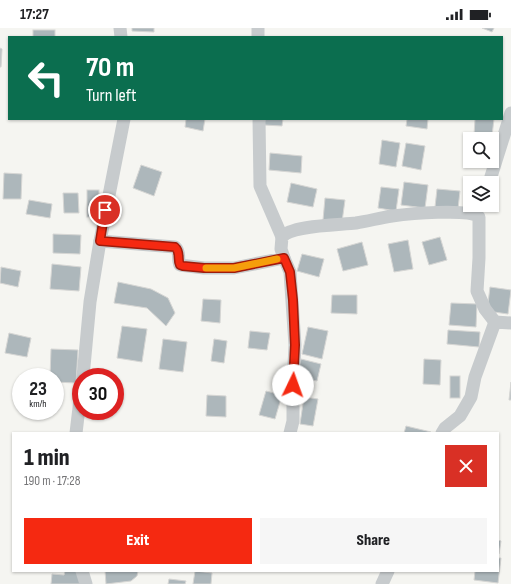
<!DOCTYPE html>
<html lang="en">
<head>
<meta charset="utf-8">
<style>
  :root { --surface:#fff; --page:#f6f6f6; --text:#202124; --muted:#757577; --accent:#f52911 }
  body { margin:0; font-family:"Sofia Sans Condensed",sans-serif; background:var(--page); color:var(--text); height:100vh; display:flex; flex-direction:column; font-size:15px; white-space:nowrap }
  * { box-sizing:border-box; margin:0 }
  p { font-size:13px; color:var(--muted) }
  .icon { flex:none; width:22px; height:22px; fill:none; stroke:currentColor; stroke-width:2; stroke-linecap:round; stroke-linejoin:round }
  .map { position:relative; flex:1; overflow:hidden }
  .sheet { position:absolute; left:12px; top:404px; width:487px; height:140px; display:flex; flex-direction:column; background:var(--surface); border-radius:0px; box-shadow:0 1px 3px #0004 }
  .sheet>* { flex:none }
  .guide { position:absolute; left:8px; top:8px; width:495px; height:84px; border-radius:0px; box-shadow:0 1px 3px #0004; background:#0b6e4f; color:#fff; overflow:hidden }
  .tools { position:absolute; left:463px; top:104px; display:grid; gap:8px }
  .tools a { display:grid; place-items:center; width:36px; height:36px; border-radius:0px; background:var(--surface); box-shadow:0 1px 3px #0004; font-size:20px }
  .speed { position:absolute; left:12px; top:340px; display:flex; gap:8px; font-size:20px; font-weight:700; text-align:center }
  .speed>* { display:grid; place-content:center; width:52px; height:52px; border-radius:50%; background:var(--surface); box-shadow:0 1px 3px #0004; line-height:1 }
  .speed small { font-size:10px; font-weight:400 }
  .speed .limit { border:6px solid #d22; background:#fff; color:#111 }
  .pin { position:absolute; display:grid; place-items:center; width:34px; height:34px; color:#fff; margin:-17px; border:2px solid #fff; border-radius:50%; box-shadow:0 1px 4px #0007 }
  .me { position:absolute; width:44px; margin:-22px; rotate:3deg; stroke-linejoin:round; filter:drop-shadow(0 0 3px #0008) }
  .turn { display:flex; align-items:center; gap:14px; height:84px; padding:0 12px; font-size:18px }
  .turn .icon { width:52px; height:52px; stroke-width:2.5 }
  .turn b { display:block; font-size:28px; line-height:34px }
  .round { display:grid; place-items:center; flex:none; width:42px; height:42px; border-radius:0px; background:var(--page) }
  .headline { display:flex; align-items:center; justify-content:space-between; height:68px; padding:0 12px }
  h1 { font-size:24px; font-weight:800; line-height:30px }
  .cta { display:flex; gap:8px; margin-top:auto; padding:8px 12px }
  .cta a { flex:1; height:46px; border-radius:0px; background:var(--accent); color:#fff; font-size:16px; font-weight:800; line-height:46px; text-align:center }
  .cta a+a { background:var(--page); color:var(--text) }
  .status { display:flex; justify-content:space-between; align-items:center; height:28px; padding:0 20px; background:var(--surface); direction:ltr }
  .status svg { height:11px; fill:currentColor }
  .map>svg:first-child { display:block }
</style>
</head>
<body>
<div class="status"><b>17:27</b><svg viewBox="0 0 49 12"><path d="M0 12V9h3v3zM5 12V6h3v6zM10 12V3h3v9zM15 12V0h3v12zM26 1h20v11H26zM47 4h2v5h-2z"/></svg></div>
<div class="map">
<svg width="511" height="556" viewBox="0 0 511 556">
  <rect width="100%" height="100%" fill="#f5f5f1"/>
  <g fill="#adb7bb" stroke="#d6d6d4">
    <path d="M132,0H154V4L132,3Z"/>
    <path d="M482,0H494L492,4Z"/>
    <rect x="33" y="2" width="22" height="7"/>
    <path d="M0,20L2,21L1,39H0Z"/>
    <path d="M186,91H205L203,103L185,99Z"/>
    <path d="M265,91H283L282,98L264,97Z"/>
    <path d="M407,91H428L427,101L406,98Z"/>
    <path d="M475,91H494L492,108L474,107Z"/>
    <path d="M382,112L400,115L396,139L379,136Z"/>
    <path d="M406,115L425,118L421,142L402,138Z"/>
    <path d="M270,125L302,128L301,145L269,142Z"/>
    <path d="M141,137L162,144L154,168L133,160Z"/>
    <path d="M4,145L22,146L21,171H3Z"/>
    <path d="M404,154L428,157L425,180L401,177Z"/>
    <path d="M291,155L317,161L313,179L287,174Z"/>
    <path d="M381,159L399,161L396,183L378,180Z"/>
    <path d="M437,161L460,163L458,181L435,179Z"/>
    <rect x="87" y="162" width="12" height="27"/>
    <path d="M63,165H78L79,185H64Z"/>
    <path d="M325,170L345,172L342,194L323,192Z"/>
    <path d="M29,172L52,176L50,190L26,186Z"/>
    <path d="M53,206L81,207L80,226L53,225Z"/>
    <path d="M440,209L447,232L429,237L422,214Z"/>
    <path d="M408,212L413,241L394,244L388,216Z"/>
    <path d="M362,214L368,237L343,243L337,221Z"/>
    <path d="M302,226L324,231L319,249L297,243Z"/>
    <path d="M52,236L81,239L79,263L50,261Z"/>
    <path d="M1,239L21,243L18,259L0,255Z"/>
    <path d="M118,254L151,261L168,270L175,285L166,298L147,280L114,275Z"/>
    <path d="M490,259L511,262L508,286L487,283Z"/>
    <path d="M332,267H357V286L331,285Z"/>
    <path d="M203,271L221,272L220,295L201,293Z"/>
    <path d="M451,275L477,276L476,299L449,297Z"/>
    <path d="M122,298L147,301L142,334L117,330Z"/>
    <path d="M308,299L328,303L322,331L302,326Z"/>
    <path d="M448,302L480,304L479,319L447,316Z"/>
    <path d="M250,303L270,305L267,322L248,320Z"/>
    <path d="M9,305L31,310L27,329L5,325Z"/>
    <path d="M163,311L187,314L183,344L159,341Z"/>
    <path d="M214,311L227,313L224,335L211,333Z"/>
    <path d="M51,321L78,322L76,355L55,354V349H50Z"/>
    <path d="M301,331L321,336L317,353L297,349Z"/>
    <path d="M424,331L441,332L440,357L423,356Z"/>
    <rect x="450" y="348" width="10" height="22"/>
    <path d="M511,354V372H509Z"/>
    <path d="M266,363L282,367L275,391L259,387Z"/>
    <path d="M207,367L226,368V389L206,388Z"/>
    <path d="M304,369L318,371L313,398L300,396Z"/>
    <path d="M406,398L431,404L430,405H404Z"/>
    <path d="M498,512L501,513L499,526H498Z"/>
    <path d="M498,530H501L498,555L474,552L475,543H498Z"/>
    <path d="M65,543H79L81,556H51L52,546L64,547Z"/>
    <path d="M105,543H138L137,548L131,553L106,556Z"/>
    <path d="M195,543L212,545L211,556H193Z"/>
    <path d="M169,551L186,553L185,556H168Z"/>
  </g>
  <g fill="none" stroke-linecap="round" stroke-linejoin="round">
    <g stroke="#c7cbcd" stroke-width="13">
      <path d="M120,0L121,9"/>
      <path d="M258,0V9"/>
      <path d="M259,91L260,158L282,209"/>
      <path d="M489,155L511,85"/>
      <path d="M100,213L175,219C181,224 177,231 180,237L204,240H234L284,230L281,221L282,209C291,197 340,197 356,195C368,193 380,190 392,188C407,186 469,180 479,189V230L477,263L485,281L495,294"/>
      <path d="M284,230L290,244L295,317L293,357V393L290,405"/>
      <path d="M83,349L90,274L100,213L124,91"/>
      <path d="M76,405L81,363"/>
      <path d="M442,405L445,400L460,388L471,369L475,349L495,294L511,295"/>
      <path d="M82,543L86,556"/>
      <path d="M382,556L388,543"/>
    </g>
  </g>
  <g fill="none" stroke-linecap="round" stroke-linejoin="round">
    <g stroke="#9f1b0b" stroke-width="10">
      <path id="route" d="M105,182L100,213L175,219C181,224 177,231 180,237L183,238L204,240H234L284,230L290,244L293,272L295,317L293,357"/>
    </g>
    <use href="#route" stroke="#f52911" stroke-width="7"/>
    <path stroke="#f59e0b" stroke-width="7" d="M206,240H234L277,231"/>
  </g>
</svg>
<div class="tools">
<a><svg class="icon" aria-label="search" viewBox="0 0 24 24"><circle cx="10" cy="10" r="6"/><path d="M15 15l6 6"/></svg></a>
<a><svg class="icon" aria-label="layers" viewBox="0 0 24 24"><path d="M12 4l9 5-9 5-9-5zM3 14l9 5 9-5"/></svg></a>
</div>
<div class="speed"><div>23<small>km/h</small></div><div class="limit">30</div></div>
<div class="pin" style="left:105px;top:182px;background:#d93025"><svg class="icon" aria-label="arrive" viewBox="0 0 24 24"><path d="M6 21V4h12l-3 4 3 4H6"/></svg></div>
<svg class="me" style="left:293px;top:357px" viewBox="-20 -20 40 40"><circle r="19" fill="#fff"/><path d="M0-13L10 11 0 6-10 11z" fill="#f52911"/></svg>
<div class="guide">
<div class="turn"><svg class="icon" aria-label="left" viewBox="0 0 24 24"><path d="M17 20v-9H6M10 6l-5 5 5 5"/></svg><div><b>70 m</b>Turn left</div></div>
</div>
<section class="sheet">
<div class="headline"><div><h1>1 min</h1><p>190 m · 17:28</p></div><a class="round" style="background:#d93025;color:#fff"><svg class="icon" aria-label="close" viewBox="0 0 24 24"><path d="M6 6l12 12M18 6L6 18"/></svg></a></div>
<div class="cta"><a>Exit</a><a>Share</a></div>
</section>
</div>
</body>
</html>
